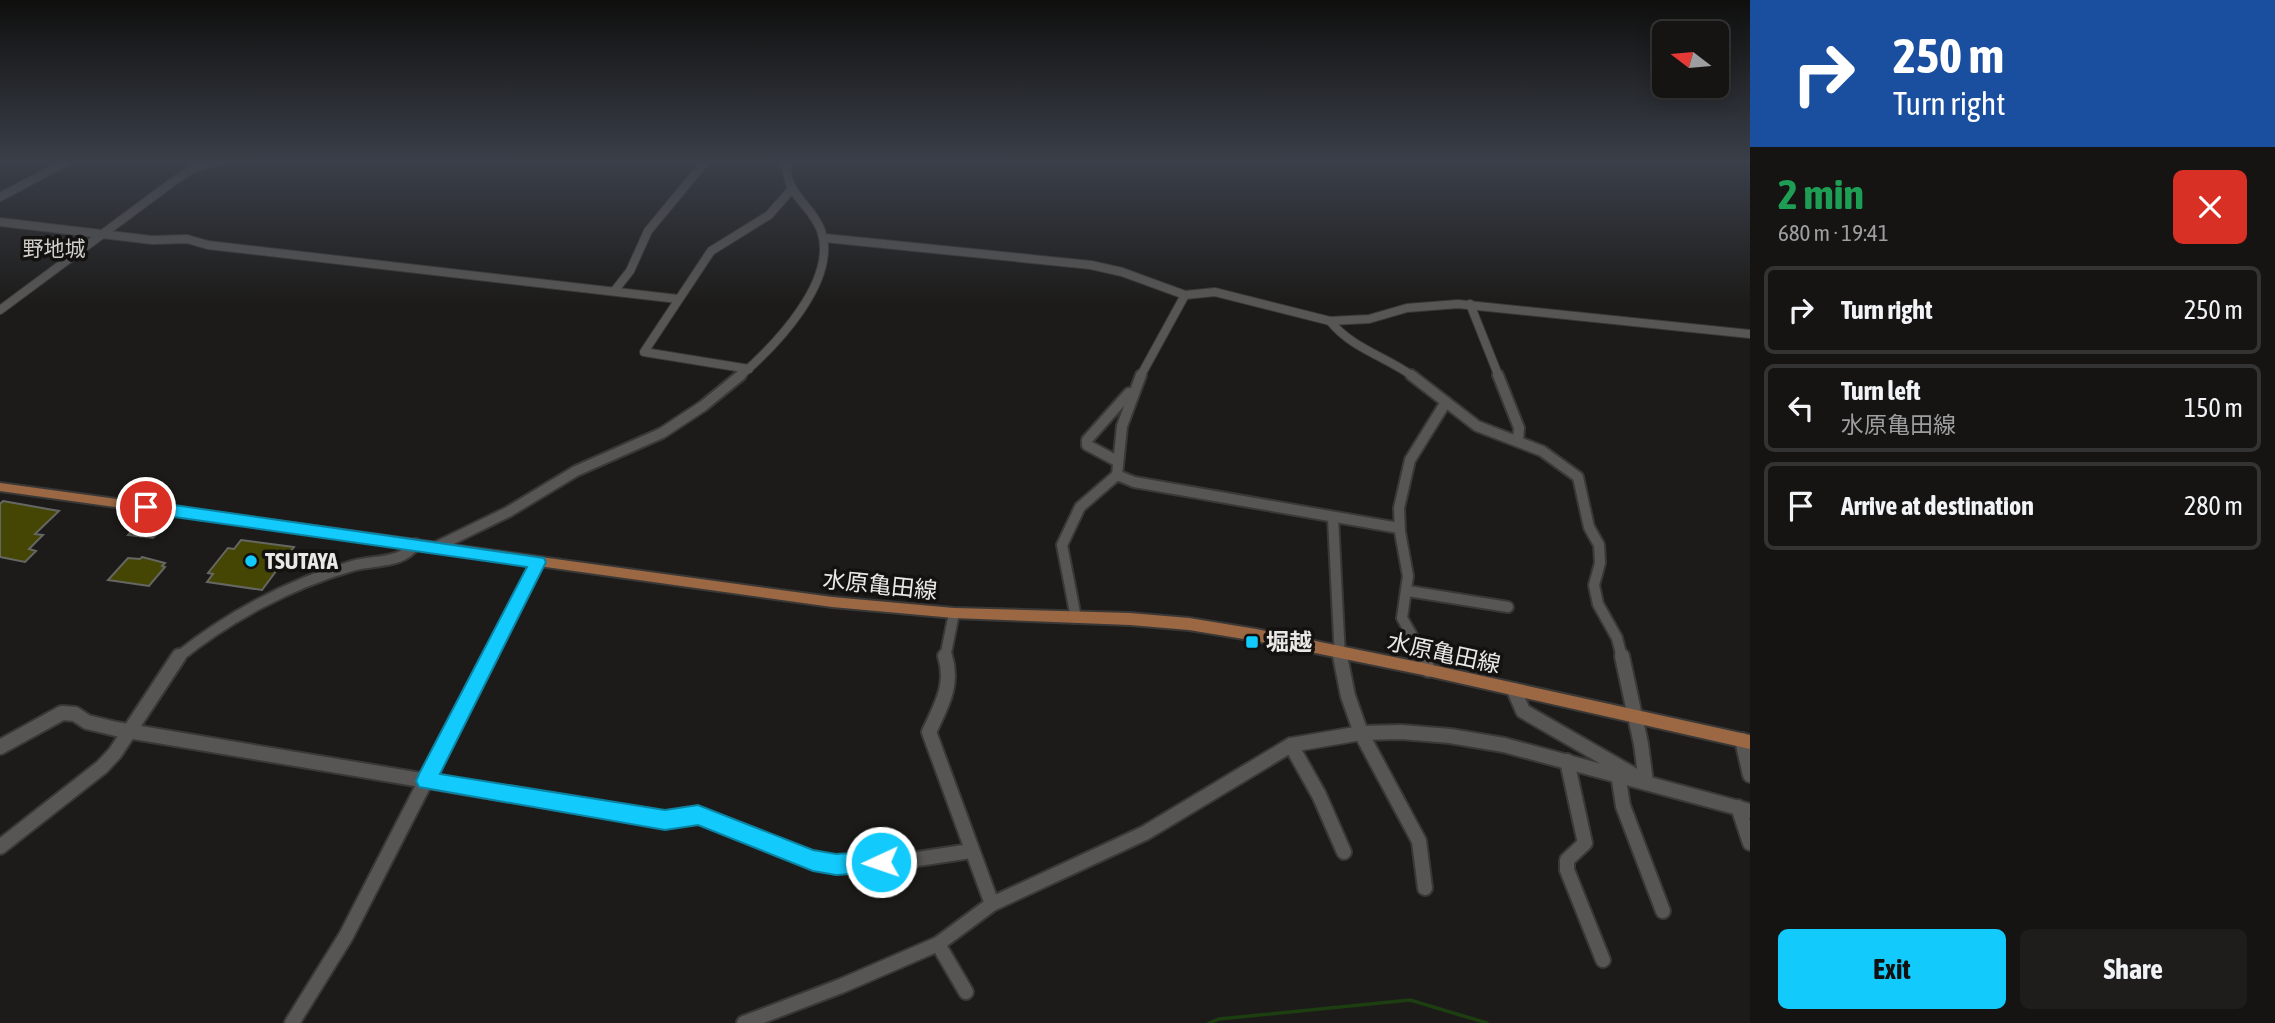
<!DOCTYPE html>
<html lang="en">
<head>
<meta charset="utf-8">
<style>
  :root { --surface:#151413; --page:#1e1d1c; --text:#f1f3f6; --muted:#9d9ea0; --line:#343333; --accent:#12cafb }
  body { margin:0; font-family:"Asap Condensed","Noto Sans JP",sans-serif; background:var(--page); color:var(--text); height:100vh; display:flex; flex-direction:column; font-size:26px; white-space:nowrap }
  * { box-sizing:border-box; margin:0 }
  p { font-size:23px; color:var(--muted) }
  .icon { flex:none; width:38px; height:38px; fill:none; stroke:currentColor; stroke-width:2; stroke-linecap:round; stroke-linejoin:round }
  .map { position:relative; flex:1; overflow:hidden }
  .panel { display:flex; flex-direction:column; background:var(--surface); width:525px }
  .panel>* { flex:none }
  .hud { background:#1a4fa0; color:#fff; overflow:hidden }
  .needle { width:46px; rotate:286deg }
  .fabs { position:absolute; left:1652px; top:21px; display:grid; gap:14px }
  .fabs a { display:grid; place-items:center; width:77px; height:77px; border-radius:10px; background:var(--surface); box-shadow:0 4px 18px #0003,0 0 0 2px var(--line); font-size:35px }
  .pin { position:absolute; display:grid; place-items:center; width:60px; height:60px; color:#fff; margin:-30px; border:4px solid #fff; border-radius:50%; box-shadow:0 2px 7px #0007 }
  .me { position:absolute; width:77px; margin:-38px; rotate:267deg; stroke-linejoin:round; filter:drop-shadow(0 0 5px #0008) }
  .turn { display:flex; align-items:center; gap:24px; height:147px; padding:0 28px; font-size:32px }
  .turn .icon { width:91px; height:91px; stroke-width:2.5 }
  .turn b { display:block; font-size:49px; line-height:60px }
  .round { display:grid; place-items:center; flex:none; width:74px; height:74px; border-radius:10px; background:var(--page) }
  .summary { display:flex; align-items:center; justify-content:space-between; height:119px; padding:0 28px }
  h1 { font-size:42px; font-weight:700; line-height:52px; color:#1e9e55 }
  .cta { display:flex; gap:14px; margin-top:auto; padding:14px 28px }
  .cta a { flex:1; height:80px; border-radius:10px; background:var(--accent); color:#111; font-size:28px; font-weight:700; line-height:80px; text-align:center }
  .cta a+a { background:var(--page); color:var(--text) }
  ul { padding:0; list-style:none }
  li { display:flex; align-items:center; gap:21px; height:88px; margin:0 14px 10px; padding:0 14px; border:4px solid var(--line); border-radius:10px }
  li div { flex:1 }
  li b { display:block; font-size:26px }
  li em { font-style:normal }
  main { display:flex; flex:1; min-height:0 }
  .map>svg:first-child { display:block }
</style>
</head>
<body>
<main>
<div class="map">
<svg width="1750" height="1023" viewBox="0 0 1750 1023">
  <rect width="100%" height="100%" fill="#1c1b19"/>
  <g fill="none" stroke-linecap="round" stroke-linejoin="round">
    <path stroke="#1c3e11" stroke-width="3.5" d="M1209,1023L1219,1019L1410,1000L1487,1023"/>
  </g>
  <g fill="#454603" stroke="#666764" stroke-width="2">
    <path d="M3,501L59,511L35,534L43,535L29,549L36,551L25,562L0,557V504Z"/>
    <path d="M137,525L151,527L162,528L153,538L128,535Z"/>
    <path d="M241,540L294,547L262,590L207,582L213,574L208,573L228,548L234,549Z"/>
    <path d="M142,557L165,563L162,566L165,567L149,586L108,580L128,558L140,559Z"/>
  </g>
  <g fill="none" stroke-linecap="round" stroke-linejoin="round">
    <g stroke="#393837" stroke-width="10">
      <g id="minor-far2">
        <path d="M0,197L66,162"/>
        <path d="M0,222L152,240L187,239L208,245L678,299"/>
        <path d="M825,238L1091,265L1122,272L1185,295L1215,292L1330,321L1369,319L1407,308L1458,304L1750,334"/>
        <path d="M615,290L630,271L648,231L705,162"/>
        <path d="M1470,304L1499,377"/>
        <path d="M0,310L174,181L194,168L215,162"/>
        <path d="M1330,321C1351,348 1387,357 1414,377"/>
        <path d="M749,369L644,352L711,251L769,215L791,190"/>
        <path d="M739,377C774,347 841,279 820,228C808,201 785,195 787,162"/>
        <path d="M1140,377L1185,295"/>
      </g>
    </g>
    <g stroke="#393837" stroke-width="14">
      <g id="minor-far1">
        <path d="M1411,375L1477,426L1542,451L1578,477L1589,527L1599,545L1600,563L1594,585L1598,604L1617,638L1622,658"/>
        <path d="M1498,375L1519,428L1518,440"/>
        <path d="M1117,461L1087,445V440L1129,393"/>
        <path d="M1117,475L1134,482L1399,528"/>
        <path d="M1333,518L1340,658"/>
        <path d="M436,547L508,512L576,471L662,433L703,406L741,375"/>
        <path d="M1408,591L1508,607"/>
        <path d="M1076,618L1062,545L1080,507L1117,475L1122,426L1141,375"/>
        <path d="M177,658C228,617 289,584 352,566C375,559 400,565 416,544"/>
        <path d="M489,658L538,562"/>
        <path d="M945,658L954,613"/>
        <path d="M1425,658L1402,618L1408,576L1400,532L1399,508L1410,460L1446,402"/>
      </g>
    </g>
    <g stroke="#393837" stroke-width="18">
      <g id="minor">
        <path d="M945,656C954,685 941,706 929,732L992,904"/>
        <path d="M1340,656L1348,696L1361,733L1419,841L1425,888"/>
        <path d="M1424,656L1428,670"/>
        <path d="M1514,690L1523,711L1646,782L1641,744L1622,656"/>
        <path d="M1742,740L1750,775"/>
        <path d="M1291,745L1319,795L1344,852"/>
        <path d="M0,747L62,713L75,714L87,722L116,729L619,813L665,820L698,815L813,861L836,864L904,861L971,851"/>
        <path d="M1567,761L1585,843L1567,860V870L1603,960"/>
        <path d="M1618,774L1623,806L1663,911"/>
        <path d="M1738,807L1750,843"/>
        <path d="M0,847L102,767L115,753L179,656"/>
        <path d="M938,944L966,992"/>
        <path d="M292,1023L346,936L490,656"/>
        <path d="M744,1023L841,986L938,944L992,904L1145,833L1291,745L1361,733L1401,732L1450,736L1504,745L1750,811"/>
      </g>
    </g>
    <g stroke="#393837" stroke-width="4">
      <path id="major" d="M0,483L832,597L954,608L1130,613L1189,618L1256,629L1428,664L1750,735V749L1428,676L1256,641L1189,630L1130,625L954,618L832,607L0,491Z"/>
    </g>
    <use href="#minor-far2" stroke="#585654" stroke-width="8"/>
    <use href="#minor-far1" stroke="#585654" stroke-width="10"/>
    <use href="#minor" stroke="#585654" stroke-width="14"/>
    <use href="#major" fill="#9b6843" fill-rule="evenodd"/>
  </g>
  <linearGradient id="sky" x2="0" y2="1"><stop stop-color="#0f0f0e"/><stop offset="0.53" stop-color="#3a3f49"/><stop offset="1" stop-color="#3a3f49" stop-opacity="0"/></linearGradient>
  <rect width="1750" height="305" fill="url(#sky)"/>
  <path fill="#12cafb" stroke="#0c83a3" stroke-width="2" d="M146,501L544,558L546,562L440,774L665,810L698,805L813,850L836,854L881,851L889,854L892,862L889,869L881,872L836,875L813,871L698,825L665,830L419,787L416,781L419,774L527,567L146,513L138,507Z"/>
  <g fill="#12cafb" stroke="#131210" stroke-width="2.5">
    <circle cx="251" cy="561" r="7"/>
    <rect x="1245" y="635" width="14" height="14" rx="3.5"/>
  </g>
  <g text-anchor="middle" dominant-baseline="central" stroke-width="7" stroke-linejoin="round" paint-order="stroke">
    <g font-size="21" fill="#d1cfcc" stroke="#131210">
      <text x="54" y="248">野地城</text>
    </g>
    <g font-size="23" font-weight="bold" fill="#e9e8e7" stroke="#131210" text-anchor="start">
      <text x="265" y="561">TSUTAYA</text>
      <text x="1266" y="642">堀越</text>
    </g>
    <g font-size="23" fill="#e9e8e7" stroke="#131210">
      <text transform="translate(880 585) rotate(6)">水原亀田線</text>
      <text transform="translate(1444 653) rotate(12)">水原亀田線</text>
    </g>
  </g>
</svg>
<div class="fabs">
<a><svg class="needle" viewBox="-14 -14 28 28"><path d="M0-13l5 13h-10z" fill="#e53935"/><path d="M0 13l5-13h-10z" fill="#9d9ea0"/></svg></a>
</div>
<div class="pin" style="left:146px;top:507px;background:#d93025"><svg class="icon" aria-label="arrive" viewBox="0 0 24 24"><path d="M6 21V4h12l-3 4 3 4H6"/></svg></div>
<svg class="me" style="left:881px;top:862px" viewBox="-20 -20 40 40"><circle r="17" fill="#12cafb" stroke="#fff" stroke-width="3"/><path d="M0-11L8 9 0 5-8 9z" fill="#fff"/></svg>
</div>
<section class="panel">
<div class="hud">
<div class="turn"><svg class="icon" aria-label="right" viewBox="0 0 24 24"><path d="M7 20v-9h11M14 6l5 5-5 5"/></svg><div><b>250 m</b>Turn right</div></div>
</div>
<div class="summary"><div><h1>2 min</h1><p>680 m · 19:41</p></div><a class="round" style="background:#d93025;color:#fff"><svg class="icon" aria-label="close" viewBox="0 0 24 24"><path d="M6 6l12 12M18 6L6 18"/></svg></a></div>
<ul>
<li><svg class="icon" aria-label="right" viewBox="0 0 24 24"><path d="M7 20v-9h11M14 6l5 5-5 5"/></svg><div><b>Turn right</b></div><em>250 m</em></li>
<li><svg class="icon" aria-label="left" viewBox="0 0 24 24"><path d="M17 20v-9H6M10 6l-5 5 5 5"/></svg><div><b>Turn left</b><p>水原亀田線</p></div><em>150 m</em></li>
<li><svg class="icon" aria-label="arrive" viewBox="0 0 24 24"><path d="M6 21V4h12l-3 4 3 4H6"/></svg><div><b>Arrive at destination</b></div><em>280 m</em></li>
</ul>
<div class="cta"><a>Exit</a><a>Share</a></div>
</section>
</main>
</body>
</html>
